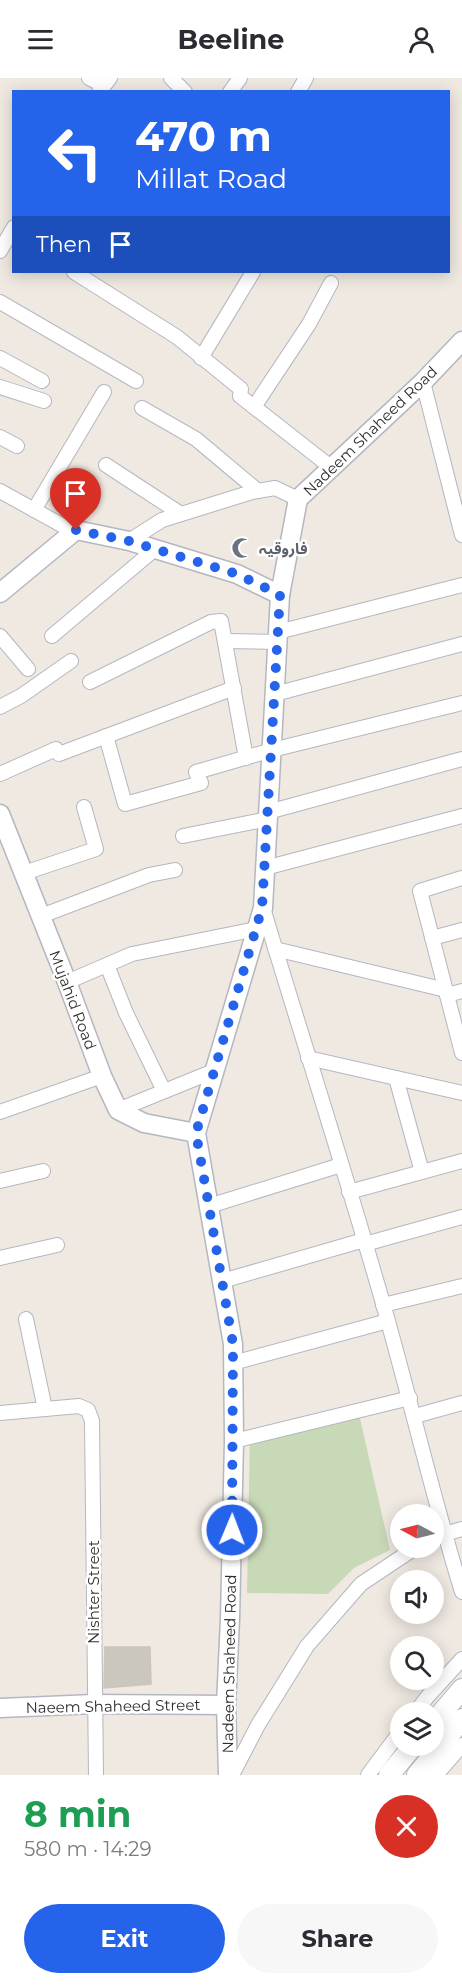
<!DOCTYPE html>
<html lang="en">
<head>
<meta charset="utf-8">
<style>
  :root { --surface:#fff; --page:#f7f7f7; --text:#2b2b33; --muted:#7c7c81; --accent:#2563eb }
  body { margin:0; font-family:Montserrat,"Noto Sans Arabic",sans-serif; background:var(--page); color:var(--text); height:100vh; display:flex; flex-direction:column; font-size:22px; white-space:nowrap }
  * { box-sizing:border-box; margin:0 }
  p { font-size:20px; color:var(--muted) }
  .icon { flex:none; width:33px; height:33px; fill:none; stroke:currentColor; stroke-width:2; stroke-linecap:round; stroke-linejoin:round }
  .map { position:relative; height:1697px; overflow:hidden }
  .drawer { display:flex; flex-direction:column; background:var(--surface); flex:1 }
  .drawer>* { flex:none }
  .banner { position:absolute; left:12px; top:12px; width:438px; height:183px; border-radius:0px; box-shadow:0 3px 15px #0003; background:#2563eb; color:#fff; overflow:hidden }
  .needle { width:39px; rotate:277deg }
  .buttons { position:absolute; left:390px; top:1426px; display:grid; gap:12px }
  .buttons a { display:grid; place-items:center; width:54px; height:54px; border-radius:50%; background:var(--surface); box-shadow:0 3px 15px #0003; font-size:30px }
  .pin { position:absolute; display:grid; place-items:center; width:51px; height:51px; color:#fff; margin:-62px -26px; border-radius:50% 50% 50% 0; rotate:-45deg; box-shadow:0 0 6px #0007 }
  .pin .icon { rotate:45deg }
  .me { position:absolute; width:66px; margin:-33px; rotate:1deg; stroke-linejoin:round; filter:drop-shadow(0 0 4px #0008) }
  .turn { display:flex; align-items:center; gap:21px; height:126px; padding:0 24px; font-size:27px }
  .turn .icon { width:78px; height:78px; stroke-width:2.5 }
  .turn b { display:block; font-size:42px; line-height:51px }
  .then { display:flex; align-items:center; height:57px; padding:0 24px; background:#0003; gap:12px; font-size:22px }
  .round { display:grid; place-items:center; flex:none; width:63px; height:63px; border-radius:32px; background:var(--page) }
  .headline { display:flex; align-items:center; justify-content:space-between; height:102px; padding:0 24px }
  h1 { font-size:36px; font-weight:700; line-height:45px; color:#1e9e55 }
  .cta { display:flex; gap:12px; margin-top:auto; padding:12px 24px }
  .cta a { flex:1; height:69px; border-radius:36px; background:var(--accent); color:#fff; font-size:24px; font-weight:700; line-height:69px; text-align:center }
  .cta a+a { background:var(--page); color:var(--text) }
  header { display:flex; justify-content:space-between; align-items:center; height:78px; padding:0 24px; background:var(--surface); font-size:27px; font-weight:700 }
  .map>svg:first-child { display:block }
</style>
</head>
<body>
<header><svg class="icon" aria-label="menu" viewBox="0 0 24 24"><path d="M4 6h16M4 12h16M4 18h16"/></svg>Beeline<svg class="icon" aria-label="person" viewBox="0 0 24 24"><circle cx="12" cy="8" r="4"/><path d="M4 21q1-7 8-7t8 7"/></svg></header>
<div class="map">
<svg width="462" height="1697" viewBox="0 0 462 1697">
  <rect width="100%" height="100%" fill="#efe9e1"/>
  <path fill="#c8d9b8" d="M359,1336L390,1472L354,1490L328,1516L247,1515L250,1358Z"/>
  <path fill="#cbc7bf" stroke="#cbc5ba" stroke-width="1.5" d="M105,1569H150L151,1606L104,1610Z"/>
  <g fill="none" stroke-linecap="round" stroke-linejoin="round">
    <g stroke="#b4b7c1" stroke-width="16">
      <g id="minor">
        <path d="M89,0L103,7"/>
        <path d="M171,0L185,14"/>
        <path d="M99,14L110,0"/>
        <path d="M230,14L240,0"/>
        <path d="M298,14L306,0"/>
        <path d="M0,173L14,149"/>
        <path d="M74,194L177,259L241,311L240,318L332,390"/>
        <path d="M0,224L136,303"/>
        <path d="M0,280L42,303"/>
        <path d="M201,280L253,194"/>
        <path d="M423,304L462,457"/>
        <path d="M0,309L44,323"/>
        <path d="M254,329L309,246L331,205"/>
        <path d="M142,330L196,361L258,413"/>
        <path d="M0,359L17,368"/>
        <path d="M106,387L181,436"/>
        <path d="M0,413L74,454"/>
        <path d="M34,432L104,314"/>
        <path d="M129,463L162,442L252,414L275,410L298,421"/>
        <path d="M278,554L462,507"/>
        <path d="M0,558L28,591"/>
        <path d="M52,558L155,471"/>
        <path d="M225,563L278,564"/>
        <path d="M90,604L211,544L221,543L246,680"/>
        <path d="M275,616L462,566"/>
        <path d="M0,629L21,618L71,583"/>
        <path d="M106,658L125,726L201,705L196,694L272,672L462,625"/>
        <path d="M0,696L56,671L59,676L234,610"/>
        <path d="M268,734L462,681"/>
        <path d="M183,758L268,741"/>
        <path d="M265,790L462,738"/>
        <path d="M24,795L96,771L84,729"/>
        <path d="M462,800L420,813L462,975"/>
        <path d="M263,830C303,963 346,1096 384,1229C411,1324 433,1420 462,1514"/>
        <path d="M41,838L149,797L175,792"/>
        <path d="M432,860L462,852"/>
        <path d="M275,871L446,912"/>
        <path d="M107,887L126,935L164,1013"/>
        <path d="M67,904L132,876L256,851"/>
        <path d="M447,917L462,913"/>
        <path d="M308,980L462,1015"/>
        <path d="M396,1000L422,1094"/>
        <path d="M118,1032L214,993"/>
        <path d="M0,1034L102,998"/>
        <path d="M0,1103L43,1093"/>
        <path d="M349,1114L462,1083"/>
        <path d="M209,1128L341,1087"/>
        <path d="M365,1166L462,1139"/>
        <path d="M0,1180L57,1167"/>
        <path d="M222,1203L364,1162"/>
        <path d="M383,1227L462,1208"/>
        <path d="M26,1241L45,1331"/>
        <path d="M233,1285L388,1243"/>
        <path d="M0,1335L79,1328L88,1332L92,1343L96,1697"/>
        <path d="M415,1338L462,1325"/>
        <path d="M234,1363L410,1320"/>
        <path d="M434,1459L462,1451"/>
        <path d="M415,1635L428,1618L462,1581"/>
        <path d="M232,1697L258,1647L307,1568L361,1506L415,1470"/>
        <path d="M368,1697L400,1654"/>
        <path d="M436,1697L462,1667"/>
      </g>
    </g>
    <g stroke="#b4b7c1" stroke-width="21">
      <g id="tertiary">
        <path d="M0,515L76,452L129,463L237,496L280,517"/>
        <path d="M0,736L67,904L102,998L118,1032L144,1045L196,1055"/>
        <path d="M0,1630L94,1626L226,1627"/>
        <path d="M228,1697L226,1627L230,1541L234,1363L233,1266L196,1055L263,830L280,517L298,421L423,304L462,263"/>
      </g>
    </g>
    <g stroke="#b4b7c1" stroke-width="22">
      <g id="secondary">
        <path d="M434,1644L462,1611"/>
        <path d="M389,1697L413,1668"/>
        <path d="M417,1697L462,1641"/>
      </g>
    </g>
    <use href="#minor" stroke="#fff" stroke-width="14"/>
    <use href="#tertiary" stroke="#fff" stroke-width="18"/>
    <use href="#secondary" stroke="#fff" stroke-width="20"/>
  </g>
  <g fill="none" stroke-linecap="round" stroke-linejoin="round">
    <path stroke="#2563eb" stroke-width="10" stroke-dasharray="0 18" d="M76,452L129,463L237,496L280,517L262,830L196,1055L233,1266L232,1452"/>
  </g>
  <defs>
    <g id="mosque-bare" transform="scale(1.62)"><path d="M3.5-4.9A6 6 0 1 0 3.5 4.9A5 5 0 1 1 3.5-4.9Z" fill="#6b7280" stroke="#fff" stroke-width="2.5" paint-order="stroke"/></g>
  </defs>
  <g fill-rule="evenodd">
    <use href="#mosque-bare" x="242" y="470"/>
  </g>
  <g text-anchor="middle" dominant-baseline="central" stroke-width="5" stroke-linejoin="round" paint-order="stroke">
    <g font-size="15" fill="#2e2e2e" stroke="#fff">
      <text transform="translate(370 353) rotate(-44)">Nadeem Shaheed Road</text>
      <text transform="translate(73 922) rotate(69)">Mujahid Road</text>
      <text transform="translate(93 1514) rotate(-90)">Nishter Street</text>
      <text transform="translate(229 1586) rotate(-89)">Nadeem Shaheed Road</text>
      <text transform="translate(113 1628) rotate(-1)">Naeem Shaheed Street</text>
    </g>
    <g font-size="15" font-weight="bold" fill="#5b616d" stroke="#fff" text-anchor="start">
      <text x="259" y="470">فاروقیہ</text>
    </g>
  </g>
</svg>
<div class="buttons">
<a><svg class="needle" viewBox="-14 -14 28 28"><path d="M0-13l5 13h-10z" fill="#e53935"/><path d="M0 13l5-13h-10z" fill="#7c7c81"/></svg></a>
<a><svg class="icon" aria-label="sound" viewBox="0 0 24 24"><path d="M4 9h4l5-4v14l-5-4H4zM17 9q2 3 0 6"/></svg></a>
<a><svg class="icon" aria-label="search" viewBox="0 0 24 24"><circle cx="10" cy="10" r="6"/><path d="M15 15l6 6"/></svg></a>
<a><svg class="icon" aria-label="layers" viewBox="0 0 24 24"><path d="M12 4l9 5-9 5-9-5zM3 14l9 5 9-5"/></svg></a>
</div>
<div class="pin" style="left:76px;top:452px;background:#d93025"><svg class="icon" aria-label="arrive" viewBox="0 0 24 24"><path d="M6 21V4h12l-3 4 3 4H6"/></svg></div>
<svg class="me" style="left:232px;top:1452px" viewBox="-20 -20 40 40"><circle r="17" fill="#2563eb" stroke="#fff" stroke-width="3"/><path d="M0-11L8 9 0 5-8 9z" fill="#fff"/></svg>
<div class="banner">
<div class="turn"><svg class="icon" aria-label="left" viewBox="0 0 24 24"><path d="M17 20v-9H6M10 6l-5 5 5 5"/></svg><div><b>470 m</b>Millat Road</div></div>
<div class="then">Then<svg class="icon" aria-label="arrive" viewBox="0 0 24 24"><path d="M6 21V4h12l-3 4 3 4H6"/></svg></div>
</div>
</div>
<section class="drawer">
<div class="headline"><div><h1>8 min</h1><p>580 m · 14:29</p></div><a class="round" style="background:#d93025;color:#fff"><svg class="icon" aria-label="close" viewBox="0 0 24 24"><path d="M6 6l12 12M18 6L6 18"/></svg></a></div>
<div class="cta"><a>Exit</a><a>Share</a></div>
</section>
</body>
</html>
